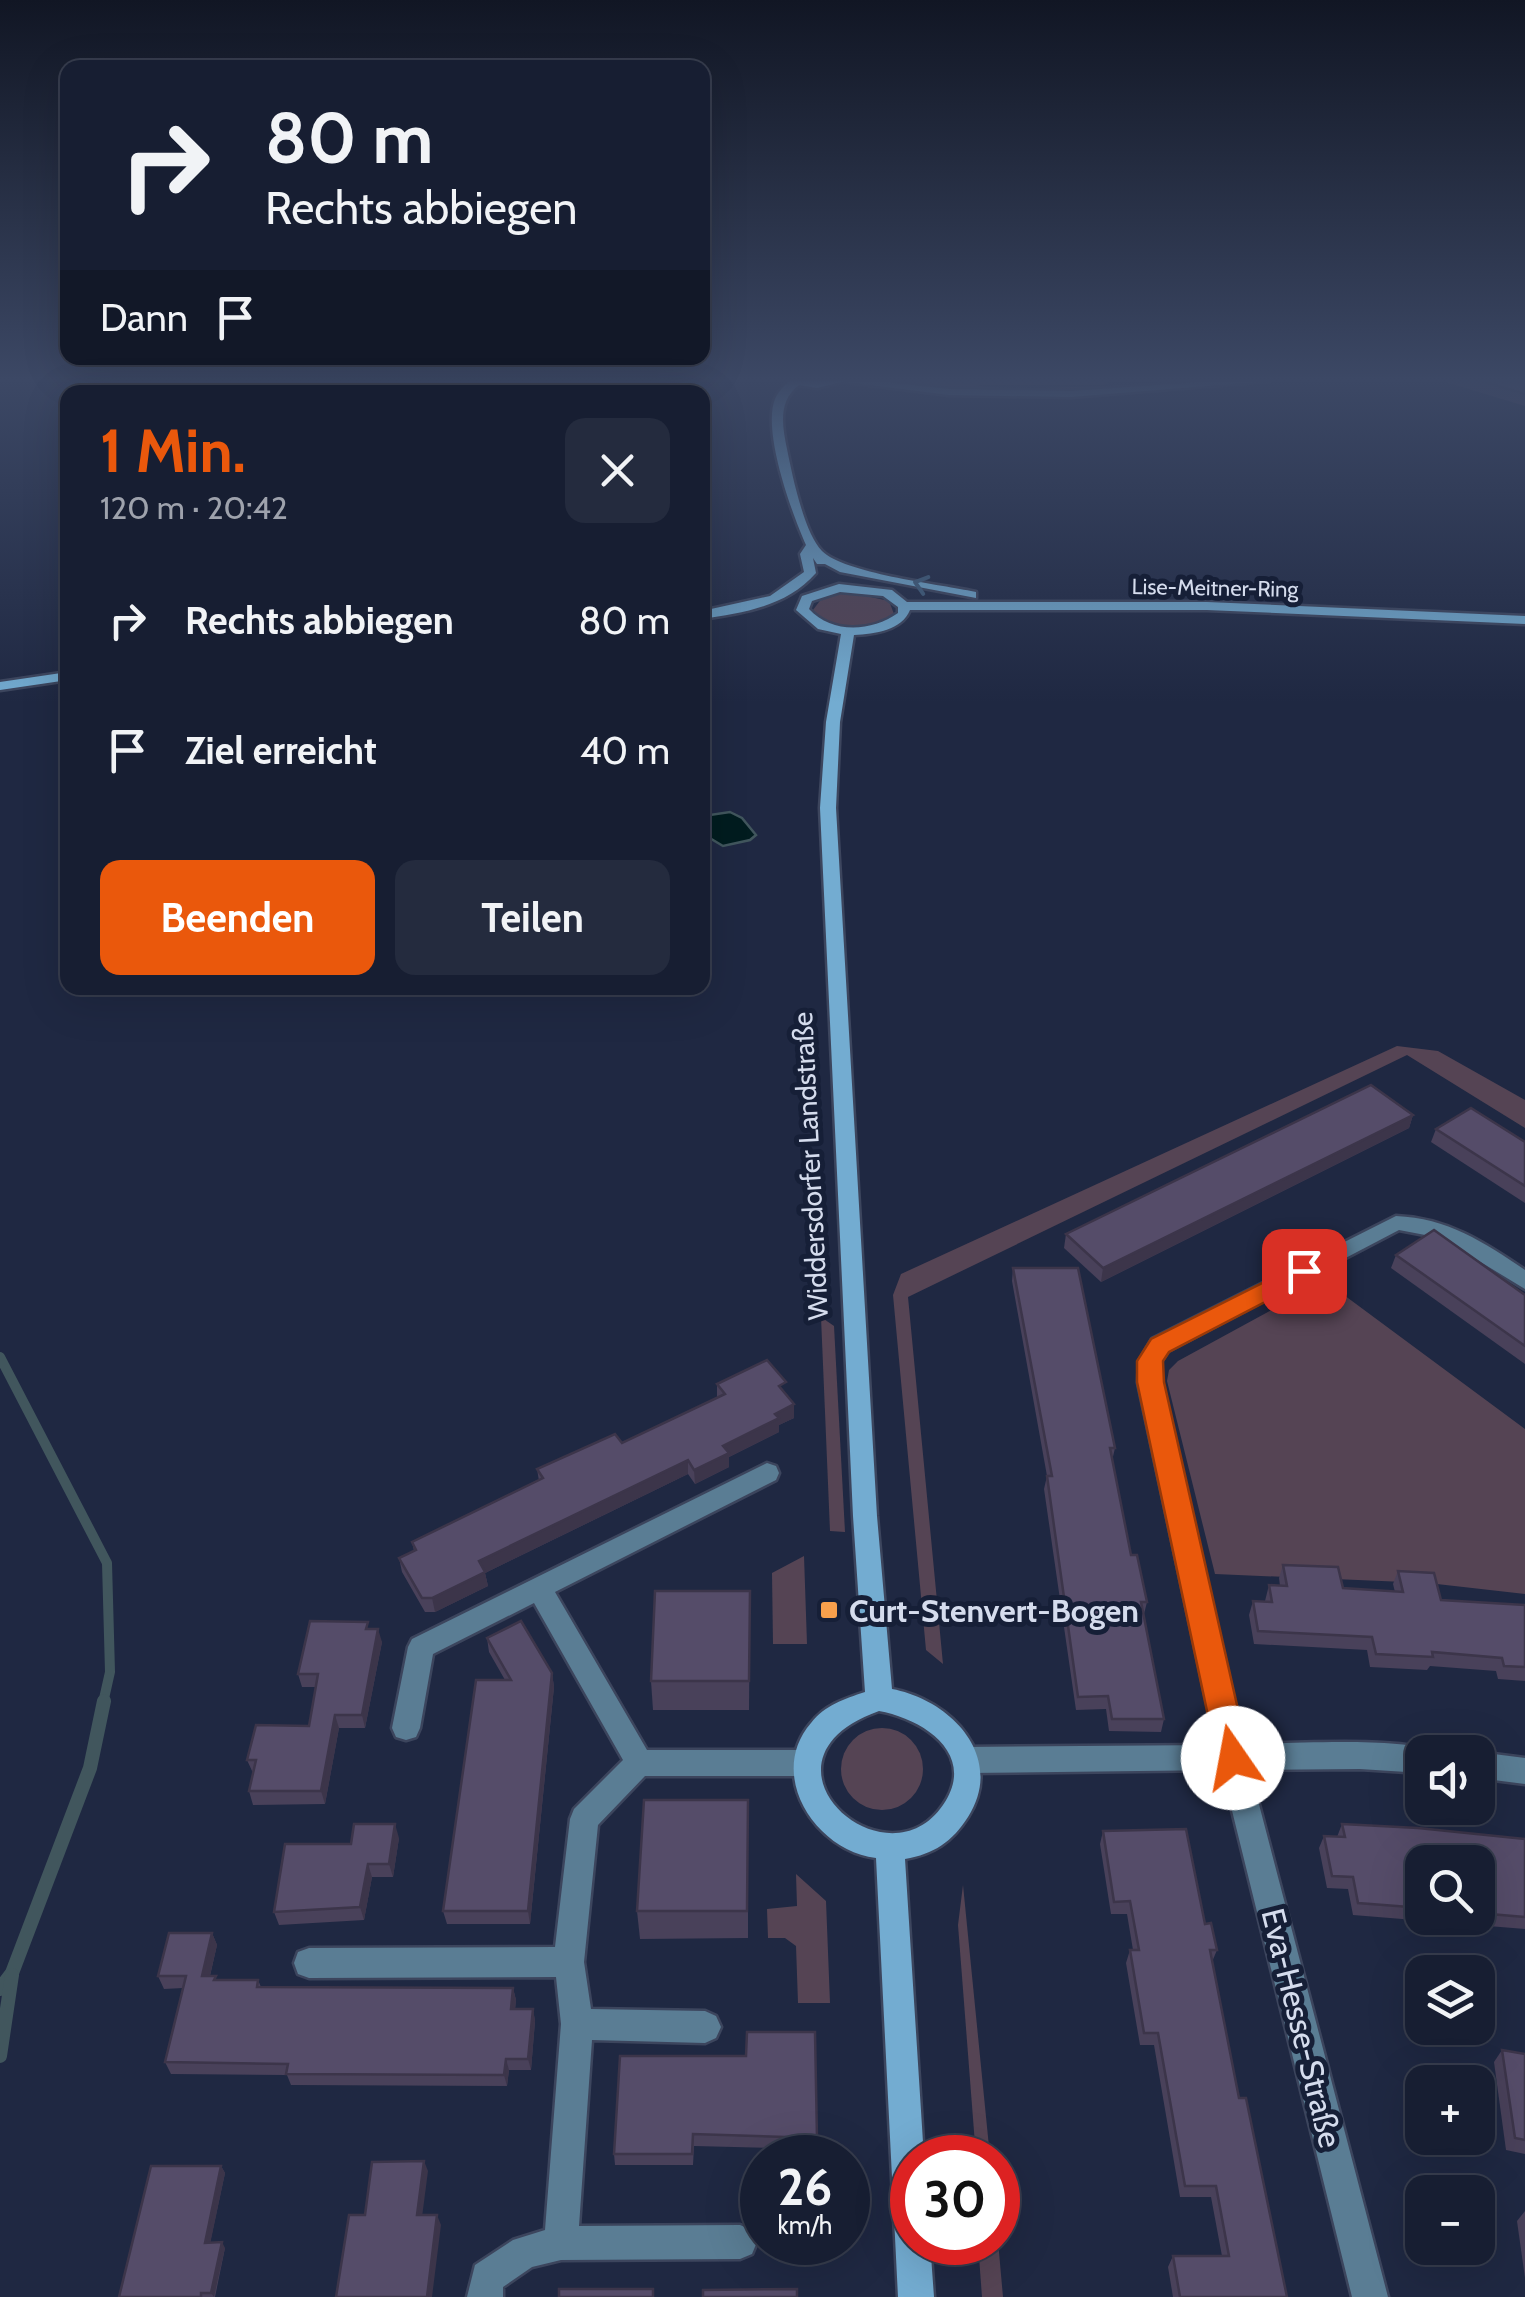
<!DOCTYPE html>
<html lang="de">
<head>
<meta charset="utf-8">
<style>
  :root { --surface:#171e32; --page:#242b3e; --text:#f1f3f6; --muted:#9ea2ac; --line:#363c4d; --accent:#ea580c }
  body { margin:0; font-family:Cabin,sans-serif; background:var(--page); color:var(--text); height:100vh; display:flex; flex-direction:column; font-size:38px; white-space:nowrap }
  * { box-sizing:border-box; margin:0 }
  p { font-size:32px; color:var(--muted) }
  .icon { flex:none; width:55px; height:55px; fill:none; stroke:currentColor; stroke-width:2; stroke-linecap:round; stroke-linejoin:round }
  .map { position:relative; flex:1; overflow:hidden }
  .details { position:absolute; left:60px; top:385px; width:650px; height:610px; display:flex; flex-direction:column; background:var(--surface); border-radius:20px; box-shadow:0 10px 40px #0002,0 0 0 2px var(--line) }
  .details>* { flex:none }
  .top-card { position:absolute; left:60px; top:60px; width:650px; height:305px; border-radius:20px; box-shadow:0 10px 40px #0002,0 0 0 2px var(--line); background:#171e32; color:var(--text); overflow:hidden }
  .buttons { position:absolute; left:1405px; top:1735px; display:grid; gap:20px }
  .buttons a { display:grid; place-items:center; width:90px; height:90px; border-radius:20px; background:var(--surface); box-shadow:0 10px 40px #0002,0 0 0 2px var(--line); font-size:50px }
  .speed { position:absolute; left:740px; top:2135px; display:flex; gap:20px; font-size:50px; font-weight:700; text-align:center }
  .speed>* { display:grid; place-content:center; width:130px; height:130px; border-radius:50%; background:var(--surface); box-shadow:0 10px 40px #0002,0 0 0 2px var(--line); line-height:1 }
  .speed small { font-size:25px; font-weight:400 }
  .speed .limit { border:15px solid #d22; background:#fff; color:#111 }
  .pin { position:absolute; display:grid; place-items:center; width:85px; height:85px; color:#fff; margin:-42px; border-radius:20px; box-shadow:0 5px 15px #0006 }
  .me { position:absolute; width:110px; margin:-55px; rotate:348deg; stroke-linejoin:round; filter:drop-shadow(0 0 8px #0008) }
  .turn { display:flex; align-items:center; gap:35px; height:210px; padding:0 40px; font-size:45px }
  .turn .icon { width:130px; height:130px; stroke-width:2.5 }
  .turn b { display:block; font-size:70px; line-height:85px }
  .then { display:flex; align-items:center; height:95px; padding:0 40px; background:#0003; gap:20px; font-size:38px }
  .round { display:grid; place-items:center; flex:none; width:105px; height:105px; border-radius:20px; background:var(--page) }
  .head { display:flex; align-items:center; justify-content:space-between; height:170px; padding:0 40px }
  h1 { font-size:60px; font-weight:700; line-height:75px; color:var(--accent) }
  .cta { display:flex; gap:20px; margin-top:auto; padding:20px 40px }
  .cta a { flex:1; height:115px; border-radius:20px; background:var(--accent); color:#fff; font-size:40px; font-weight:700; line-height:115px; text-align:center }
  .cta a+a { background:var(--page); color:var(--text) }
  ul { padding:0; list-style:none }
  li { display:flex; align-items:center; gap:30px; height:130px; padding:0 40px }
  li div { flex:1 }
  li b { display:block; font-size:38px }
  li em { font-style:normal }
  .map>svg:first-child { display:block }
</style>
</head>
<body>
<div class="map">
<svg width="1525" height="2297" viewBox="0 0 1525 2297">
  <rect width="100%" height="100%" fill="#1f2842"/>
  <g fill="#554454">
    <path d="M869,381H1108L1104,385H974L1000,389L1105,386L1115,390L984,391Z"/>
    <path d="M848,592L889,601L894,614C873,631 831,632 813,610L822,598Z"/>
    <path d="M1397,1046L1438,1051L1525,1100V1128L1407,1055L908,1297L943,1664L926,1650L893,1295L901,1274Z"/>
    <path d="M1325,1281L1525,1429V1594L1428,1583L1215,1574L1167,1381L1169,1370L1178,1361Z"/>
    <path d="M821,1317L834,1326L845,1532L830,1531Z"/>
    <path d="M804,1556L807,1644H773L772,1573Z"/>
    <circle cx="882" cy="1769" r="41"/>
    <path d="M796,1874L826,1901L830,2003H798L796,1946L785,1938H768L767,1909L797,1906Z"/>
    <path d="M963,1885L990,2157H976L958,1925Z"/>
    <path d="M998,2241L1003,2297H982L978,2243Z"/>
  </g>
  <path fill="#011c1f" stroke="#41565d" stroke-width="2.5" d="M730,812L742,818L756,835L750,840L723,846L703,834V816Z"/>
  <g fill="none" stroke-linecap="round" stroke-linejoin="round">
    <path stroke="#41565d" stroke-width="10" d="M0,1357L107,1563L110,1672L103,1703"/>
    <g stroke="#41565d" stroke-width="14">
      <path d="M0,1989L12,1973L90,1768L104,1701"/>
      <path d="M0,2056L12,1975"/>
    </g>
    <g stroke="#3c455d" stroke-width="5">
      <g id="street">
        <path d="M838,381H875L949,389L1071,391L1215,381H1269L1071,397L949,395Z"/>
        <path d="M1396,1216C1447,1218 1484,1242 1525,1270V1289L1441,1238L1399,1230L1168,1351L1161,1362L1162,1383L1244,1744C1282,1744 1405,1736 1433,1752H1422V1773L1360,1769L1250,1770L1388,2297H1352L1222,1770L966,1773L956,1769L952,1760L956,1751L966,1747L1216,1745L1138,1383L1139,1361L1152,1339Z"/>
        <path d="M767,1463L776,1466L779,1473L776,1480L555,1592L647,1750H806L816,1754L820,1763L816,1772L806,1776H645L598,1825L584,1962L591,2009L705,2011L716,2016L721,2027L716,2038L705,2043L592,2040L579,2226L740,2225L752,2230L757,2242L752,2254L740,2259L561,2260L532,2267L503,2287V2297H467L475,2265L513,2240L545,2230L561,2024L556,1977L309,1978L298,1974L294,1963L298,1952L309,1948L555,1947L570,1819L574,1809L623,1760L534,1603L433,1654L420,1728L416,1737L406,1740L396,1737L392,1728L408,1647L412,1639Z"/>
        <path d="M1477,1752H1478L1525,1758V1784L1478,1778Z"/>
      </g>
    </g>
    <g stroke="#3c455d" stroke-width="5">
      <g id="secondary">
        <path d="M789,381H845L817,388L799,385C778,401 782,425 787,449C792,474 804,533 822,551C844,573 937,584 971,591L976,592V598L840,572L825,564H817L813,558L816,573C787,606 744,613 702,619V611L770,596L804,572L800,554L806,545C792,514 762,431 775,399C778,392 784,386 789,381Z"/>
        <path d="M839,584L892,590L907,602H1207L1525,616V624L1207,610H910C902,630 875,634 854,635L840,722L836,808L877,1516L892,1689C951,1700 1006,1757 968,1817C952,1842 934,1854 905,1859L924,2158H912V2242H930L934,2297H898L876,1858C816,1851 766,1775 811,1723C825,1705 844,1699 865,1692L853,1516L820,808L826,722L841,634L818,629L796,610L802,596ZM840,592L883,596L898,607V613C871,632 832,634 809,609L812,601ZM879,1711C923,1719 978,1754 943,1805C885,1890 741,1760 879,1711Z"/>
        <path d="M68,672V680L0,690V682Z"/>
      </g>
    </g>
    <use href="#street" fill="#5a7d94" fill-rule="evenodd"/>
    <use href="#secondary" fill="#73acd1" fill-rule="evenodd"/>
  </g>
  <g fill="#49415a" fill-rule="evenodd">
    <path d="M1442,381H1524L1525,382V406Z"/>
    <path d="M1413,1115L1409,1128L1101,1282L1064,1248L1066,1234Z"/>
    <path d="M1436,1129L1525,1142V1203L1431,1142Z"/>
    <path d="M1396,1255L1525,1295V1364L1391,1268Z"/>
    <path d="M1013,1268L1115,1448L1112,1461L1131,1555L1147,1602L1144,1614L1164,1719L1161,1732L1109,1731L1106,1709L1076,1710L1044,1489L1047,1476L1012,1281Z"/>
    <path d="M717,1384L786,1394L794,1418L779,1425V1432L729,1457V1467L695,1484L688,1474L485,1573L488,1586L435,1612H425L402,1572L399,1558L414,1551L412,1542L539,1481L537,1469L622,1443L717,1398Z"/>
    <path d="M1283,1565L1343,1588L1395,1592L1393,1584L1398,1571L1441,1600L1525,1605V1681L1498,1679L1496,1671L1430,1666L1427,1670L1370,1667L1367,1650L1254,1644L1249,1615L1253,1601H1265L1269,1585L1280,1586L1279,1578Z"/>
    <path d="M750,1591L749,1710H653L651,1681Z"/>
    <path d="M370,1629L382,1642L365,1728H339L325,1804L253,1805L249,1791L253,1773L247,1760L309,1726L316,1687H302L298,1674Z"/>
    <path d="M487,1638L552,1673L554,1687L530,1924H447L443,1911L505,1680L489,1652Z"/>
    <path d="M748,1800V1938L640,1939L637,1911Z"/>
    <path d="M1342,1824L1525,1839V1929L1353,1915L1348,1889L1327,1888L1319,1848L1324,1836L1337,1837ZM1422,1862H1478V1918H1422Z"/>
    <path d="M1103,1831L1205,1924L1217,1950L1212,1962L1239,2098L1287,2297H1173L1168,2267L1173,2256H1222L1211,2197H1180L1154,2045H1140L1126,1963L1130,1950H1133L1127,1914H1111L1100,1844Z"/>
    <path d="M399,1838L393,1877H372L364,1920L279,1925L274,1912L351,1844Z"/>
    <path d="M212,1933L217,1945L210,1976L217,1980H258L261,1987L513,1988L516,2000L515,2009H533L535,2021L531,2070H509L507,2086L291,2085L287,2075L171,2074L165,2062L183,1988L164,1989L158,1976Z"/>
    <path d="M1502,2050L1525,2054V2154L1506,2150L1494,2062Z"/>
    <path d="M620,2056L817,2138V2149L694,2146L693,2165H615L614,2154Z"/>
    <path d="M221,2166L225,2173L210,2243L225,2248L215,2297H119Z"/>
    <path d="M1525,2211V2278L1517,2221Z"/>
  </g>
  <g fill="#3c354a">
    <path d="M1413,1115L1409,1128L1101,1282L1103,1268Z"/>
    <path d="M794,1404V1418L779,1425V1432L729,1457V1467L695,1484L694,1470L723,1446L775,1414Z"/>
    <path d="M688,1460V1474L485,1573L488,1586L435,1612L432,1598L479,1561Z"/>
    <path d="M378,1629L382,1642L365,1728L362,1715Z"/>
    <path d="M552,1673L554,1687L530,1924L528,1911Z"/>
    <path d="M335,1715L339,1728L325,1804L321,1791Z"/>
    <path d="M395,1824L399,1838L393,1877L389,1864Z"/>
    <path d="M368,1864L372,1877L364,1920L360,1907Z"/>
    <path d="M212,1933L217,1945L207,1988L202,1976Z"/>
    <path d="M513,1988L516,2000L514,2021L511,2009Z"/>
    <path d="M533,2009L535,2021L531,2070L528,2059Z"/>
    <path d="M506,2059L509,2070L507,2086L504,2075Z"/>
    <path d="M424,2161L428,2171L421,2225L417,2215Z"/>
    <path d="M221,2166L225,2173L209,2249L205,2243Z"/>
    <path d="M437,2215L441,2225L432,2297H427Z"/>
    <path d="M222,2242L225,2248L214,2297L211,2293Z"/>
  </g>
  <g fill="#554c69" stroke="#3c354a" stroke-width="2.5">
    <path d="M1482,381H1524L1525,382V394Z"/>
    <path d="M1371,1085L1413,1115L1103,1268L1066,1234Z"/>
    <path d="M1471,1108L1525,1142V1186L1436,1129Z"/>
    <path d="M1434,1230L1525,1295V1346L1396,1255Z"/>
    <path d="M1013,1268H1078L1115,1448H1110L1131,1555H1137L1147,1602H1141L1164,1719H1112L1108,1696L1078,1697L1047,1476H1052Z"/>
    <path d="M767,1360L786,1382L779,1386L794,1404L775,1414L779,1418L723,1446L729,1453L694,1470L688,1460L479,1561L485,1572L432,1598H422L399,1558L416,1550L412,1542L543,1478L537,1469L615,1434L622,1443L725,1394L717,1384Z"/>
    <path d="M1283,1565L1338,1567L1343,1588L1403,1592L1398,1571L1434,1573L1441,1600L1525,1605V1667L1504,1666L1502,1658L1432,1652L1433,1657L1376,1654L1372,1637L1258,1631L1253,1601L1272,1602L1269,1585L1287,1586Z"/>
    <path d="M655,1591H750L749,1681H651Z"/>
    <path d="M310,1621L368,1622L366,1629H378L362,1715H335L321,1791H249L256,1760H247L256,1725L309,1726L318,1674H298Z"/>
    <path d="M521,1621L552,1673L528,1911H443L476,1680H511L487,1638Z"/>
    <path d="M644,1800H748L747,1911H637Z"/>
    <path d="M354,1824H395L389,1864H368L360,1907L274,1912L285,1844H351Z"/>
    <path d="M1342,1824L1418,1828L1525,1839V1917L1478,1913V1862H1422V1908L1358,1903L1353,1877L1332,1876L1324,1836L1345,1837Z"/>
    <path d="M1186,1829L1205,1924L1211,1923L1217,1950H1210L1239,2098H1246L1287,2297H1180L1173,2256H1229L1216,2186H1185L1158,2033H1144L1130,1950H1139L1130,1901L1114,1902L1103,1831Z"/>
    <path d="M169,1933H212L202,1976H216L214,1980H258L257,1987L513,1988L511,2009H533L528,2059H506L504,2075L286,2074L288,2064L165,2062L186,1976H158Z"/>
    <path d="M747,2032H815L817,2138L693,2134L692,2154H614L620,2056H746Z"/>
    <path d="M1502,2050L1525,2054V2140L1515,2138Z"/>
    <path d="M424,2161L417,2215H437L427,2297H336L349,2215H365L372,2162Z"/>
    <path d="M151,2166H221L205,2243L222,2242L211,2293H201V2297H119Z"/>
    <rect x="559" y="2289" width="94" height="8"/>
    <path d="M797,2289V2297H703V2290Z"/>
  </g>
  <defs><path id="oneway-chevron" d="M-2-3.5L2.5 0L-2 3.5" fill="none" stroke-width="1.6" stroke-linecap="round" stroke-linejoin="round" transform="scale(2.5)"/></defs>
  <use stroke="#405e7c" href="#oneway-chevron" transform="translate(921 584) rotate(-163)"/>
  <linearGradient id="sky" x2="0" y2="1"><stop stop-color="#111624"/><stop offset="0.54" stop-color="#3c4865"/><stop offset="1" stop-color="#3c4865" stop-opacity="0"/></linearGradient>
  <rect width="1525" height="703" fill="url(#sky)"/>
  <path fill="#ea580c" stroke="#983908" stroke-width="2.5" d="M1304,1262L1313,1265L1317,1271L1313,1277L1169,1352L1163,1361L1164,1382L1249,1758L1244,1769L1233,1773L1222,1769L1217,1758L1137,1382V1361L1151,1339Z"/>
  <rect fill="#f8a04c" stroke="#161f37" stroke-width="4" x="819" y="1600" width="20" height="20" rx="5"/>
  <g text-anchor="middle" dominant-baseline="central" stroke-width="10" stroke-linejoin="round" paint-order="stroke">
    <g font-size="22" fill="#d5dced" stroke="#161f37">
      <text transform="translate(1215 588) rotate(1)">Lise-Meitner-Ring</text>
    </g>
    <g font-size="28" fill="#d5dced" stroke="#161f37">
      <text transform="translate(810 1166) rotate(-93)">Widdersdorfer Landstraße</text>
    </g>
    <g font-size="32" font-weight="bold" fill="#d5dced" stroke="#161f37" text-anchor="start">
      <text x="849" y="1610">Curt-Stenvert-Bogen</text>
    </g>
    <g font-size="32" fill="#d5dced" stroke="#161f37">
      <text transform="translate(1302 2028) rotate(76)">Eva-Hesse-Straße</text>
    </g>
  </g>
</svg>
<div class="buttons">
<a><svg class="icon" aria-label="sound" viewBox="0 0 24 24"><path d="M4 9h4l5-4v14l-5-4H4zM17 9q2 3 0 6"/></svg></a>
<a><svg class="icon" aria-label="search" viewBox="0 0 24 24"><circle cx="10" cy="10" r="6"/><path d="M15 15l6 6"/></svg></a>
<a><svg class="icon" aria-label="layers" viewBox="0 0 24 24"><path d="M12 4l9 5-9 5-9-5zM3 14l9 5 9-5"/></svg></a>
<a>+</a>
<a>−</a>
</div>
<div class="speed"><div>26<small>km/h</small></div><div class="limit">30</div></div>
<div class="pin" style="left:1304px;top:1271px;background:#d93025"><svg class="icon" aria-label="arrive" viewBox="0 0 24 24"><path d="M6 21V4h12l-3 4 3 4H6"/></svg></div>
<svg class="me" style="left:1233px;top:1758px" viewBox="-20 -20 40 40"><circle r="19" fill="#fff"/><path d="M0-13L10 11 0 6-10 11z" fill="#ea580c"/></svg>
<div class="top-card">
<div class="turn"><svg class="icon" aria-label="right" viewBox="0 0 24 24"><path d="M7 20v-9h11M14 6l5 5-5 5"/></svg><div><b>80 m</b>Rechts abbiegen</div></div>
<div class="then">Dann<svg class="icon" aria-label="arrive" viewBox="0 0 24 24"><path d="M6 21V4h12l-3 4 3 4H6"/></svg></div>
</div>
<section class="details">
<div class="head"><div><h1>1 Min.</h1><p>120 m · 20:42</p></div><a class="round"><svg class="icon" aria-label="close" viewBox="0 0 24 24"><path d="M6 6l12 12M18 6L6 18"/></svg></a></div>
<ul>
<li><svg class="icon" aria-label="right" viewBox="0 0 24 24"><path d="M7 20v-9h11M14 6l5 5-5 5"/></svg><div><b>Rechts abbiegen</b></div><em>80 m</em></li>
<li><svg class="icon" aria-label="arrive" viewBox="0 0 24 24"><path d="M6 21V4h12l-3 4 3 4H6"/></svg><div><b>Ziel erreicht</b></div><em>40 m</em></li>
</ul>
<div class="cta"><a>Beenden</a><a>Teilen</a></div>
</section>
</div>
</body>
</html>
